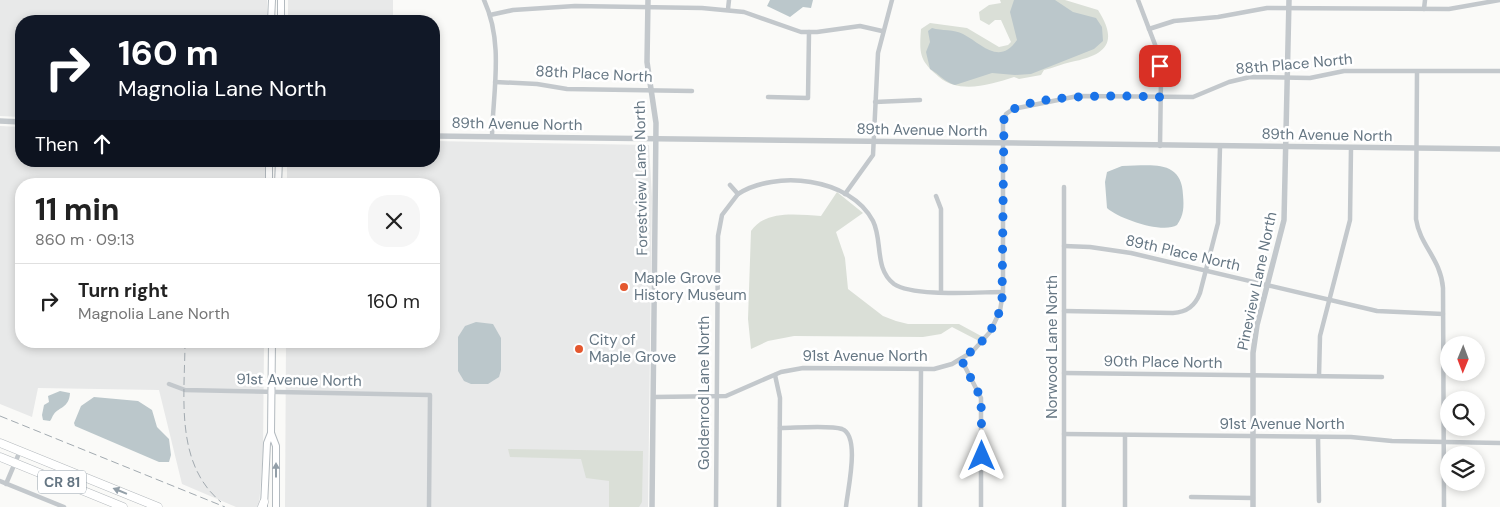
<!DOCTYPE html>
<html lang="en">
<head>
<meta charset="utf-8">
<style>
  :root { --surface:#fff; --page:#f6f6f6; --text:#222; --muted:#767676; --line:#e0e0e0 }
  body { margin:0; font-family:"DM Sans",sans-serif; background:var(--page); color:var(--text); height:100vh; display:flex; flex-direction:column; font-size:19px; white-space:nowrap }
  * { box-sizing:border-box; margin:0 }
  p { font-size:16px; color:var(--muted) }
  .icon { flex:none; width:28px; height:28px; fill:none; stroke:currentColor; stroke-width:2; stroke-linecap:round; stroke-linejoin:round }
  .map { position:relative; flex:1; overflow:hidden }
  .details { position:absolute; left:15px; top:178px; width:425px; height:170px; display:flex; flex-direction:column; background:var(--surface); border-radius:20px; box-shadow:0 2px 8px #0003 }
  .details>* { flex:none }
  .guide { position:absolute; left:15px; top:15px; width:425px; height:152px; border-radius:20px; box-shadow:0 2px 8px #0003; background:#111827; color:#fff; overflow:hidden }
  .needle { width:32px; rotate:181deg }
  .controls { position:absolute; left:1440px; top:336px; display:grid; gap:10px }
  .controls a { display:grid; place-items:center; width:45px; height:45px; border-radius:50%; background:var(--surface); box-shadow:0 2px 8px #0003; font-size:25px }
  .pin { position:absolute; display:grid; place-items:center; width:42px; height:42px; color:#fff; margin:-21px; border-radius:10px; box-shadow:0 2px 8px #0006 }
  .me { position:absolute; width:55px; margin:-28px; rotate:0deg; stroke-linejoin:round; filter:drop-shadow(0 0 4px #0008) }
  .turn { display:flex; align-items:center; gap:18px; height:105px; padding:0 20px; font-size:22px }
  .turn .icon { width:65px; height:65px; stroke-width:2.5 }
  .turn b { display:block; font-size:35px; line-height:42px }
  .then { display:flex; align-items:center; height:48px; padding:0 20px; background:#0003; gap:10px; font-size:19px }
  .round { display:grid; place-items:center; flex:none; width:52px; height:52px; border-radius:20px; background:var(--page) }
  .headline { display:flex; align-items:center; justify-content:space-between; height:85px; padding:0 20px }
  h1 { font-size:30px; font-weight:800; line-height:38px }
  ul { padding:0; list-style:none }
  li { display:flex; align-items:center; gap:15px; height:75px; padding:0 20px; border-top:1px solid var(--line) }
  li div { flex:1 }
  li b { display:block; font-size:19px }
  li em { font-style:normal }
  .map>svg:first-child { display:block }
</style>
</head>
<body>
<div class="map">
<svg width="1500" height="507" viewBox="0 0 1500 507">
  <rect width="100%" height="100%" fill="#fafaf8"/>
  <g fill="#e8e9e9">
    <path d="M0,0H267V21H21V117L0,116Z"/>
    <rect x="288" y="0" width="105" height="21"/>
    <path d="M0,126L21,127V161H265V184H21V341H264L263,452L259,507H236L182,484L159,390L38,388L32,417L0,404Z"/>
    <path d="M434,141L649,145L652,197L648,507H285L286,341H434V184H287V161H434Z"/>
  </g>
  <g fill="#dadfd7">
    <path d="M1000,0H1065L1098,10C1119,43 1106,55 1071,62C1062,64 1053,68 1044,70L1041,75L1019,79L1014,77C990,85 959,94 939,77C920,61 919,55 921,29L930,23L967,28L999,47L1008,45L1011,42L1001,20H995L989,25L980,20L979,12L989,5L1001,3Z"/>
    <path d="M837,192L863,213L836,232L845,258L848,289L883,316L896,321L908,324H959L983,337L979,341L952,327L941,334L923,337L794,336L768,341L751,349L748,319L751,231C766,209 799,215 821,216Z"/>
    <path d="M508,449L643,451L642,502L639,507H609V481L586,478L581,459L510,457Z"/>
  </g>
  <g fill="#bbc7cb">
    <path d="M770,0H813L811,8L803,7L790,17L767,6Z"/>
    <path d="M1014,0H1055L1073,12L1096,18L1102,27L1103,41L1094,49L1031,74L1015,75L992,73L955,85C945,82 940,75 930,69L926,52L930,42L928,31L932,28C942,31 954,29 963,34C982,44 999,66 1017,40L1010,12Z"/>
    <path d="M1122,166C1149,166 1182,158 1183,195C1184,207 1184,215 1177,225C1163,234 1119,219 1107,208L1105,182L1107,172Z"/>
    <path d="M476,322L493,324L501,338V370L499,377L488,384H471L464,381L458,371V337L465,326Z"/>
    <path d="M60,391L70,393C69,408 59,407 54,414C52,416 52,419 50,421L43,420L42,415L44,405L49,402L48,396Z"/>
    <path d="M94,397L138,401L152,410L157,427L169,439L171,455L169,462H159L75,426L74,423L81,406Z"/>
  </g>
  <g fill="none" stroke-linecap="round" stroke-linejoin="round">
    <g stroke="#b3babf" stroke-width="8">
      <g id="secondary">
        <path d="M271,21L272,0"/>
        <path d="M281,21V0"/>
        <path d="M269,161V184"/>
        <path d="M278,184L279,161"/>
        <path d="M272,341L271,433L276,446V507"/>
        <path d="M264,506L267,443L271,433"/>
      </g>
    </g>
    <g stroke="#b4b9bd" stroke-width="9">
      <g id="trunk">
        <path d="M0,443L158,507"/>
        <path d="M0,457L123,507"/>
        <path d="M262,507L264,502"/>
      </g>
    </g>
    <g stroke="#c3c8cc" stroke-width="4.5">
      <path d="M484,0C504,43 493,91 492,136"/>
      <path d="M1138,0L1159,55L1161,78L1160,146"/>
      <path d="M728,9L729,0"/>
      <path d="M1424,9L1425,0"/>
      <path d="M490,15L513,10L575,6L702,8L744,12L801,32H817L860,26L882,31"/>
      <path d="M1149,29L1174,21L1218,17L1267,8L1449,9L1500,0"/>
      <path d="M1417,72L1416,219C1420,246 1441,259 1443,288L1444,507"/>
      <path d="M495,82L537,84L567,89L692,91"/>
      <path d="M768,97L808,98L809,32"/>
      <path d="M875,102L920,100"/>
      <path d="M730,185L738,194C775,170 850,177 873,221C883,241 874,269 894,284C913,297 978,292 1003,292"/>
      <path d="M845,194L873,155L878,53L892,0"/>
      <path d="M936,196L941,209V291"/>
      <path d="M1064,246L1090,247L1131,253L1377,311L1443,314"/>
      <path d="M1064,311L1173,313C1187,312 1195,306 1200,293L1218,223L1220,146"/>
      <path d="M961,359L981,398V507"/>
      <path d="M1064,373L1382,377"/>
      <path d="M775,375L780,398L779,507"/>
      <path d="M1319,376L1320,336L1350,220L1351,148"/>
      <path d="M169,384L185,390L430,395L429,507"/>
      <path d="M654,397L726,396L781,372L803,368L934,369L952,364L972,352L990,332L1000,311L1003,292V123L1006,114L1013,109L1078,96L1193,97L1229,82L1250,77L1310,78L1344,71H1500"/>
      <path d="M780,428C795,428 830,425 842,429C861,436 847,492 846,507"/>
      <path d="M1064,434L1351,437L1392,441L1500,443"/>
      <path d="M1318,437L1319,501"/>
      <path d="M0,481L64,507"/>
      <path d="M6,484L20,451"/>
      <path d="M1191,497L1253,498"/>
      <path d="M716,507L718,236L722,215L738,194"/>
      <path d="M920,507L921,369"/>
      <path d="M1064,507V187"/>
      <path d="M1125,507V435"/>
    </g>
    <g stroke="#c3c8cc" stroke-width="5.5">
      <path d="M648,0L647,62L656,123L652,507"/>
      <path d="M0,121L21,122"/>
      <path d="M434,136L1500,149"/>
      <path d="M1253,507V353L1257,325L1284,220L1289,0"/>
    </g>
    <use href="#secondary" stroke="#fff" stroke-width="6"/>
    <use href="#trunk" stroke="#fff" stroke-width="8"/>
    <g stroke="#a2aab0" stroke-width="1" stroke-dasharray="8 4" stroke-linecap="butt">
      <path d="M185,341C185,395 174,463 221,502"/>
      <path d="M0,416L225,507"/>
    </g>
  </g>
  <defs><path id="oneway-solid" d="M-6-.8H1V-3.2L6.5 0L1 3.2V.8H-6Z" transform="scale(1.25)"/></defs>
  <g fill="#939fa8">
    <use href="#oneway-solid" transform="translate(276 470) rotate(-90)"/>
    <use href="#oneway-solid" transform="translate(120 491) rotate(-158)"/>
  </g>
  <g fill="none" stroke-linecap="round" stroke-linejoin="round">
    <path stroke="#1a73e8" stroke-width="9" stroke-dasharray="0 16.2" d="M982,456L981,398L961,359C983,344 996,328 1002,302L1004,118C1017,91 1133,96 1161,97L1160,66"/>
  </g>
  <g fill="#e4572e" stroke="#fff" stroke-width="2">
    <circle cx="624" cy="287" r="5"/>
    <circle cx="579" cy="349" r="5"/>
  </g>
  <g text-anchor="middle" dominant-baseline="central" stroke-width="5" stroke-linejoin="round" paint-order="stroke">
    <rect fill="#fff" stroke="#939fa8" stroke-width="1" x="38" y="470.5" width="48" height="23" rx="4"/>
    <g font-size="14" font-weight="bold" fill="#657683">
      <text x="62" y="482">CR 81</text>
    </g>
    <g font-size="15" fill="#657683" stroke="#fff">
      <text transform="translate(1294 64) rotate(-5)">88th Place North</text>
      <text transform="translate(594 74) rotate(3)">88th Place North</text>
      <text transform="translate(517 124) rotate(1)">89th Avenue North</text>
      <text transform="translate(922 130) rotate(1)">89th Avenue North</text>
      <text transform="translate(1327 135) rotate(1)">89th Avenue North</text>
      <text transform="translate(641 178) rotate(-91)">Forestview Lane North</text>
      <text transform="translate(1183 253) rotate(13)">89th Place North</text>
      <text transform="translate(1257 281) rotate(-78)">Pineview Lane North</text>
      <text transform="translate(1052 347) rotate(-90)">Norwood Lane North</text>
      <text x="865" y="356">91st Avenue North</text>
      <text transform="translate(1163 362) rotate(1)">90th Place North</text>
      <text transform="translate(299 380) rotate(1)">91st Avenue North</text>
      <text transform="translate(704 393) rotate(-90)">Goldenrod Lane North</text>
      <text x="1282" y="424">91st Avenue North</text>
    </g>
    <g font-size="15" fill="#657683" stroke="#fff" text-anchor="start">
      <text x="634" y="278">Maple Grove<tspan x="634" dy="17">History Museum</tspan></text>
      <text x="589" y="340">City of<tspan x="589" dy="17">Maple Grove</tspan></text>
    </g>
  </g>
</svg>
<div class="controls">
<a><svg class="needle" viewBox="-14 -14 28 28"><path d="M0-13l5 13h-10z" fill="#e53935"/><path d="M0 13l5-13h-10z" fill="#767676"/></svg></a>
<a><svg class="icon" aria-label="search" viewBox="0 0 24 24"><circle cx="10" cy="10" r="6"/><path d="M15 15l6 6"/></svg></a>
<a><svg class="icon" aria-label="layers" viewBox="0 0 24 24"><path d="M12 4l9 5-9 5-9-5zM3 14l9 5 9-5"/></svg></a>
</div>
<div class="pin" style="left:1160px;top:66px;background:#d93025"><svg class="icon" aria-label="arrive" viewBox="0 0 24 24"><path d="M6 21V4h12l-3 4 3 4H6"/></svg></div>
<svg class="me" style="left:982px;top:456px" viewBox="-20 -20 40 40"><path d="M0-17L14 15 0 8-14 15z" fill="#1a73e8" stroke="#fff" stroke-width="4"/></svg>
<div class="guide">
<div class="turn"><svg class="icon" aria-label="right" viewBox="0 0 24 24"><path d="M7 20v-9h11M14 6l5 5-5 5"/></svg><div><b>160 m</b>Magnolia Lane North</div></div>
<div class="then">Then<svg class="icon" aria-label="ahead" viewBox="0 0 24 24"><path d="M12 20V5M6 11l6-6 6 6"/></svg></div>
</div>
<section class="details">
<div class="headline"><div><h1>11 min</h1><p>860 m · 09:13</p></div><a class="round"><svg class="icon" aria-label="close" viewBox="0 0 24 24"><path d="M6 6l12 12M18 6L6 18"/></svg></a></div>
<ul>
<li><svg class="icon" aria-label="right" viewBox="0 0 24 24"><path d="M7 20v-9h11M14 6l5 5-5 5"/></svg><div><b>Turn right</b><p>Magnolia Lane North</p></div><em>160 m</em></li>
</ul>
</section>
</div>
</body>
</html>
